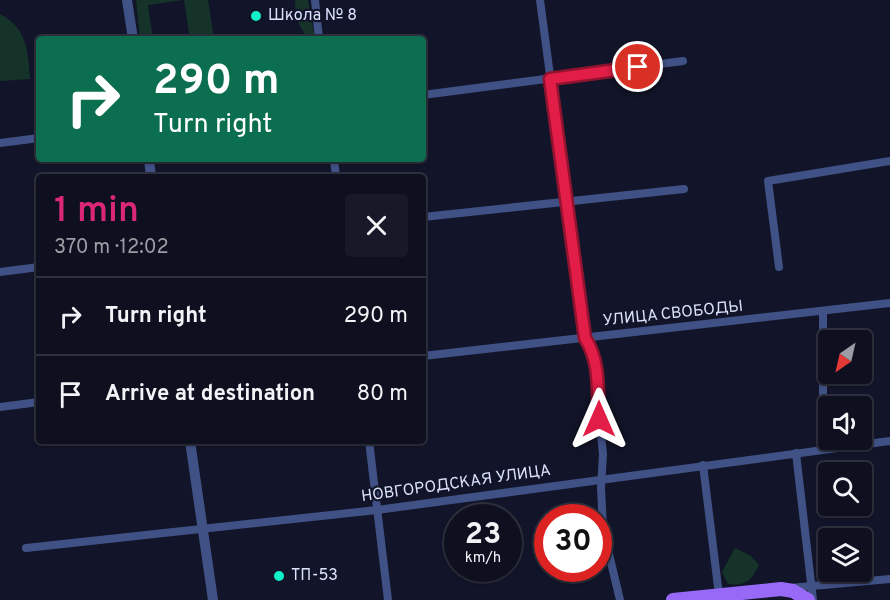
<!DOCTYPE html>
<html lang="en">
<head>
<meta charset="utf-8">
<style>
  :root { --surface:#0e101f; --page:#171928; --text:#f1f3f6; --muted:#9b9da4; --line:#2e303d; --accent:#db2777 }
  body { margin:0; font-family:Overpass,sans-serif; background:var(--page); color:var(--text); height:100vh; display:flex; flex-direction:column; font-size:22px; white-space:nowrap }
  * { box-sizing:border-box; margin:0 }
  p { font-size:20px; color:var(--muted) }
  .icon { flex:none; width:33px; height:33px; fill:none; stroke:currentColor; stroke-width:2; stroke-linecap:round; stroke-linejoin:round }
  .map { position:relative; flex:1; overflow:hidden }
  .drawer { position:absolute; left:36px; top:174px; width:390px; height:270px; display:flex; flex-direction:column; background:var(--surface); border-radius:6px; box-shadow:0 2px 4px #0004,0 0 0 2px var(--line) }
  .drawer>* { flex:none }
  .guide { position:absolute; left:36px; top:36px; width:390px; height:126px; border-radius:6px; box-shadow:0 2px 4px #0004,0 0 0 2px var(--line); background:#0b6e4f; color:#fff; overflow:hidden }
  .needle { width:39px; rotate:214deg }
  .tools { position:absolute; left:818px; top:330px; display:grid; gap:12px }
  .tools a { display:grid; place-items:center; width:54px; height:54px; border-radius:6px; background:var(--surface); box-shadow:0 2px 4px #0004,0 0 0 2px var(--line); font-size:30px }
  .speed { position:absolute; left:444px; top:504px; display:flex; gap:12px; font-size:30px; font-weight:700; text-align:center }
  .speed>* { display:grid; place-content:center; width:78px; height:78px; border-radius:50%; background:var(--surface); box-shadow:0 2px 4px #0004,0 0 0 2px var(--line); line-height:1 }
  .speed small { font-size:15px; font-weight:400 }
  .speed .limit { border:9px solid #d22; background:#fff; color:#111 }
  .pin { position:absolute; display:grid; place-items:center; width:51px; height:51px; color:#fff; margin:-26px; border:3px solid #fff; border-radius:50%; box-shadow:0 2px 6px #0007 }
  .me { position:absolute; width:66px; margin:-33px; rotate:0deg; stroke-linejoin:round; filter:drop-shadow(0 0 4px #0008) }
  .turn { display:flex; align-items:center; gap:21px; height:126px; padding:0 18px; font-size:27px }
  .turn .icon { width:78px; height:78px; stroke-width:2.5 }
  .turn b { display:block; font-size:42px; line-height:51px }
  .round { display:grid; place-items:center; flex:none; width:63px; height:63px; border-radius:6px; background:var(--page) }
  .overview { display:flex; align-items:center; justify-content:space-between; height:102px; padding:0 18px }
  h1 { font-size:36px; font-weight:600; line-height:45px; color:var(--accent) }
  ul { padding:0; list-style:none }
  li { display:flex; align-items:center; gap:18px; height:78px; padding:0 18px; border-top:2px solid var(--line) }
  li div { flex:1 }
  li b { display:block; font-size:22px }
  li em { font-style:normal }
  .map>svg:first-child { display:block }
</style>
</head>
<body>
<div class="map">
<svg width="890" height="600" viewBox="0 0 890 600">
  <rect width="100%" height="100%" fill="#121529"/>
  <g fill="#153329">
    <path d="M136,0H183L148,5L153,39H140Z"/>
    <path d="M184,0H208L214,39H190Z"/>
    <path d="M295,0H308L315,39H307L296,18Z"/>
    <path d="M0,14C27,28 28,51 30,79L0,81Z"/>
    <path d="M735,548L751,556L759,565C751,581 746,586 728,584L722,572Z"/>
  </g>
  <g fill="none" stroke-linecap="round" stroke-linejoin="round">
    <g stroke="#405185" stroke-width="8">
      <path d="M315,0L319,39"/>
      <path d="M540,0L585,338L591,348L600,384L598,406L603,454L601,488L603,529L620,600"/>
      <path d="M423,95L683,61"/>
      <path d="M0,143L39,138"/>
      <path d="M334,159L336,177"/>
      <path d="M423,217L684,189"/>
      <path d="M779,267L768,181L890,161"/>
      <path d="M0,272L39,267"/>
      <path d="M423,356L890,303"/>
      <path d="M0,407L39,402"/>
      <path d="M369,441L388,600"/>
      <path d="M823,449V312"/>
      <path d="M796,453L813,600"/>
      <path d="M703,465L719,595"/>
      <path d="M26,548L377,510L890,441"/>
      <path d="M790,588L890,579"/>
    </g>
    <g stroke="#405185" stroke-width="10">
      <path d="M127,0L133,39"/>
      <path d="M149,159L151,177"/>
      <path d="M190,441L213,600"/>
    </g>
    <path stroke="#9869f7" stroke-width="14" d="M673,600L781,589L793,591L808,600"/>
  </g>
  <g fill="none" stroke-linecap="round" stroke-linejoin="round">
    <g stroke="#92132f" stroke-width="15">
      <path id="route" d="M599,419C597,391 601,363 585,338L550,79L638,67"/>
    </g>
    <use href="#route" stroke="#e11d48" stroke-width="10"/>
  </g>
  <g fill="#13f2c7" stroke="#121529" stroke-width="2">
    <circle cx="256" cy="16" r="6"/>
    <circle cx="279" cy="576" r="6"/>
  </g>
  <g text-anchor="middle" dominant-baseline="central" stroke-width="4.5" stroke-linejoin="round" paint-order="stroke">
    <g font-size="16" fill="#dce2fd" stroke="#121529" text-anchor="start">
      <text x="268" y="16">Школа № 8</text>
      <text x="291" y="576">ТП-53</text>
    </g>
    <g font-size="16" fill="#dce2fd" stroke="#121529">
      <text transform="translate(673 314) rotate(-6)">УЛИЦА СВОБОДЫ</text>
      <text transform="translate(456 484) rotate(-8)">НОВГОРОДСКАЯ УЛИЦА</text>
    </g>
  </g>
</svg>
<div class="tools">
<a><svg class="needle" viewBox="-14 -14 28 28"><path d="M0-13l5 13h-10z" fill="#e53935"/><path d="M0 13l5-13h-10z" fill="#9b9da4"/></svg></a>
<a><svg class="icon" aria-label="sound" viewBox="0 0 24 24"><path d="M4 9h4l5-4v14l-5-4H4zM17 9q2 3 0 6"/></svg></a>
<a><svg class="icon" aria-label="search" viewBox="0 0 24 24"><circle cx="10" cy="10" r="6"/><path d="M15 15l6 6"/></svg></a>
<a><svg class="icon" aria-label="layers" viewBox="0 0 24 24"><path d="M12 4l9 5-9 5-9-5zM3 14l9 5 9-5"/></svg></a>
</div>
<div class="speed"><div>23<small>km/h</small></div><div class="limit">30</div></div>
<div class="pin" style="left:638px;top:67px;background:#d93025"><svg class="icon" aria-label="arrive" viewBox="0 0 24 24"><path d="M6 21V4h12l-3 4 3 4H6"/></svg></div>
<svg class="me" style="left:599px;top:419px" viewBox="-20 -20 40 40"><path d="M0-17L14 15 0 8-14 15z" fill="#e11d48" stroke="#fff" stroke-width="4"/></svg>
<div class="guide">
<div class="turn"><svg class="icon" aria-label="right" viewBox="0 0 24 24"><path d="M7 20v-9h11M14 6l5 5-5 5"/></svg><div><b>290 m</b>Turn right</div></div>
</div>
<section class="drawer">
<div class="overview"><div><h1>1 min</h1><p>370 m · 12:02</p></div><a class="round"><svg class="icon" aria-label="close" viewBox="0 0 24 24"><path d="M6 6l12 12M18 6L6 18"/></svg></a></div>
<ul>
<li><svg class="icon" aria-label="right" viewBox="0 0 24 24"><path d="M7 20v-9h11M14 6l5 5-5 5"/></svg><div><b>Turn right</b></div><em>290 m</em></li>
<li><svg class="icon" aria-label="arrive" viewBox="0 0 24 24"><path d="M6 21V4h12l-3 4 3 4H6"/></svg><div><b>Arrive at destination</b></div><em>80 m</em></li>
</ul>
</section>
</div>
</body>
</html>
